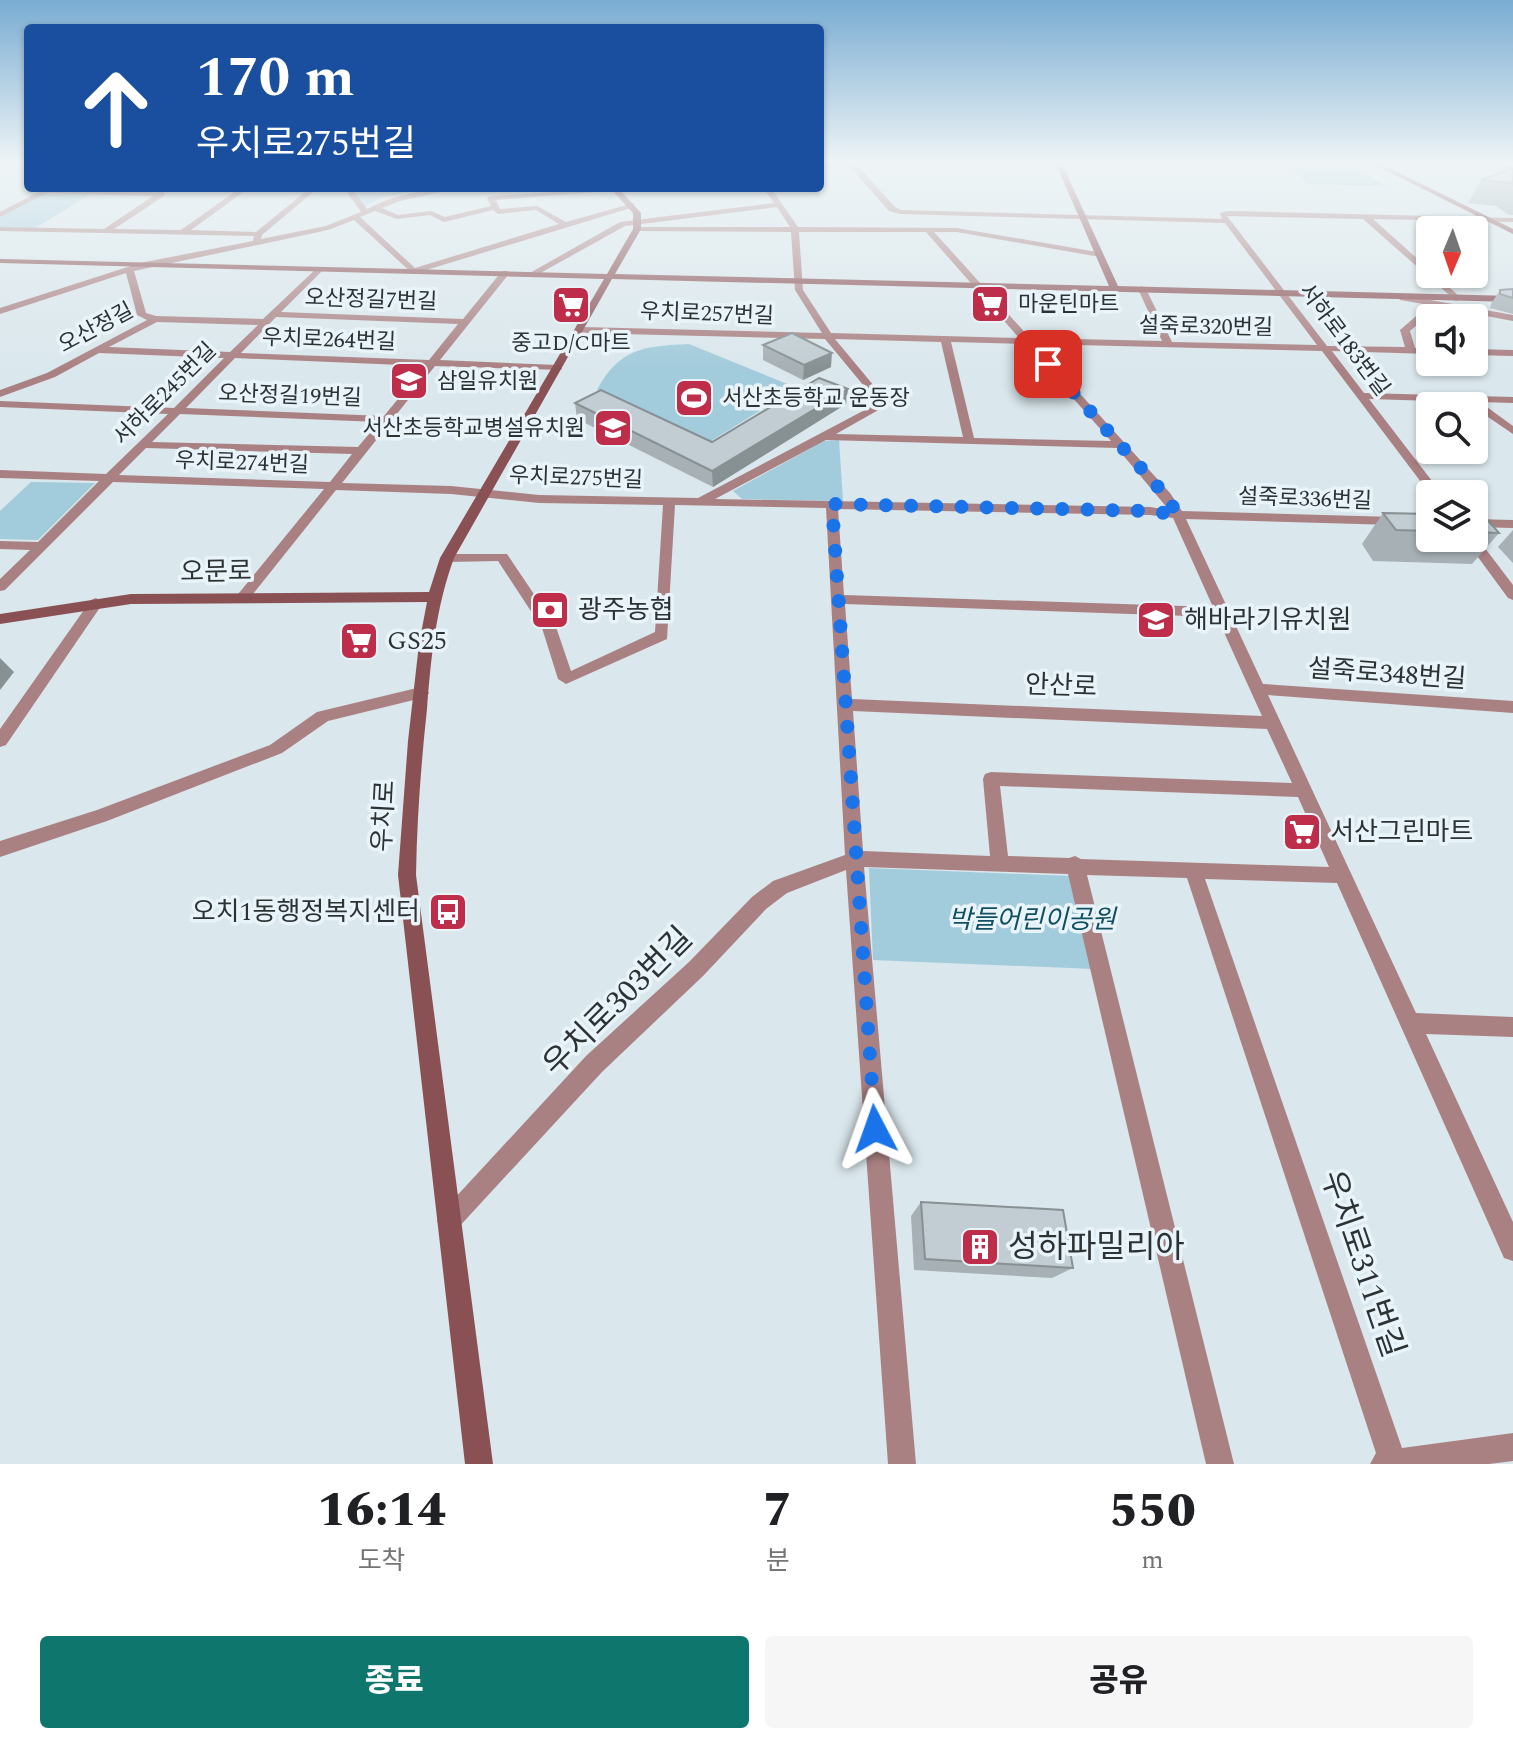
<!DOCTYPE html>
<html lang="ko">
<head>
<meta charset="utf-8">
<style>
  :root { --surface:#fff; --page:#f6f6f6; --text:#202124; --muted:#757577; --accent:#0f766e }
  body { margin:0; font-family:Spectral,"Noto Sans KR",serif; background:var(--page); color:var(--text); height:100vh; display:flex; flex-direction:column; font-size:30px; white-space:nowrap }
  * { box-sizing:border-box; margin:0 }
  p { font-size:26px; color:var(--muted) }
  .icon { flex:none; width:44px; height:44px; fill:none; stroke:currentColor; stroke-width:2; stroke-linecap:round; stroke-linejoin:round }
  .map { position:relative; height:1464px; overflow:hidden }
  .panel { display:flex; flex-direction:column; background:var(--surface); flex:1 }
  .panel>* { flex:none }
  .banner { position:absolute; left:24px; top:24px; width:800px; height:168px; border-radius:8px; box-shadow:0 2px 6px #0004; background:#1a4fa0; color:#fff; overflow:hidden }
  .needle { width:52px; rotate:182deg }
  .buttons { position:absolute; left:1416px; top:216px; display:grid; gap:16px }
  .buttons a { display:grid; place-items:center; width:72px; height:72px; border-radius:8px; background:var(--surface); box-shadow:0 2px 6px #0004; font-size:40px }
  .pin { position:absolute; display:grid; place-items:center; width:68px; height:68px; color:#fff; margin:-34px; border-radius:16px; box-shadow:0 4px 12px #0006 }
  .me { position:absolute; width:88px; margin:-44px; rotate:356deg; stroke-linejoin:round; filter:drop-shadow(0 0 6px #0008) }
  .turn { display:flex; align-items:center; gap:28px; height:168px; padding:0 40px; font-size:36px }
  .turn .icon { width:104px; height:104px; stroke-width:2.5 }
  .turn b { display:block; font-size:56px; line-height:68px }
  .eta { display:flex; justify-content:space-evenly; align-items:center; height:136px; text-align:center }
  .eta b { font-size:48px; font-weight:800; line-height:56px }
  .cta { display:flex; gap:16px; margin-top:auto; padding:16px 40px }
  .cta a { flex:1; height:92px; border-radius:8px; background:var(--accent); color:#fff; font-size:32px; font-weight:800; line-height:92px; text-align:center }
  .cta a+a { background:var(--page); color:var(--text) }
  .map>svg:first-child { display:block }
</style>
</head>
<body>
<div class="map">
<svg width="1513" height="1464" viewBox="0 0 1513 1464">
  <rect width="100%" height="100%" fill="#dae7ec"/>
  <g fill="#a2cbdb">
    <path d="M1286,164H1348L1386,186L1307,184Z"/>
    <path d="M352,188H419L420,190L383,197L365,206Z"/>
    <path d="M93,193L35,228L0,227V217L44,194Z"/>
    <path d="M689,344L797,388L701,447L597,390C619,348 645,346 689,344Z"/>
    <path d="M839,440L843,501L742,499L733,491L824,441Z"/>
    <path d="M31,482L95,483L38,540L0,539V511Z"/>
    <path d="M869,868L1071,876L1093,969L873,960Z"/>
  </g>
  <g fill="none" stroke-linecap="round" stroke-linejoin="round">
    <g fill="#aa8183" fill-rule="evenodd">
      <path d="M820,164H856L895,207L901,210L1222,219L1220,213L1229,211L1513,218V222L1373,219L1430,270V274H1434L1459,296L1460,298L1456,301L1363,219L1227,216L1327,346L1405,347L1400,330L1429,305L1400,300L1399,298L1403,295L1513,315V321L1438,307L1410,331L1415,348H1430V354L1332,351L1364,393L1513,397V403L1480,402L1513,426V434L1466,402L1369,399L1442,494H1430L1322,351L1035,344L1170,493L1182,511L1430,518V526L1186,519L1263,684L1513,701V713L1268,695L1416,1013L1513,1017V1037L1426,1034L1513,1222V1261L1504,1258L1337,883L1205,879L1402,1448L1513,1433V1461L1489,1464H1370L1376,1453L1187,878L1087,875L1234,1464H1206L1068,874L864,867L916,1464H888L846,870L787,893L766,909L703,976L602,1072L457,1229L449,1233L441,1229L437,1221L441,1213L586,1056L689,962L752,897L773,881L845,855L826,508L675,505L667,639L566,684L558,679L542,628L498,561L447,562L440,558L447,554H507L556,627L571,671L655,632L663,505L539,503L451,494L336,490L249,599H239L237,596L239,593L324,489L113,482L5,590L0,591V579L30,550L0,549V541L38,542L99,481L0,478V470L106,474L168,414L0,407V401L174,408L224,358L99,353L55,377L0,397V390L47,373L147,320L137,315L126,273L0,314V308L140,263L253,241L254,236L0,231V227L104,229L153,196L47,193L0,217V212L46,188L164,192V196L114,229L181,230L240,188H249L191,230L256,232L310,188H318L262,235L261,239L326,226L361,212L344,188H352L367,209C393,195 428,188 458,188L400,201L382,208L398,215L431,211L445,217L491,206L487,198L491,196L614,188L620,190L496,200L500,209L537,206L566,222L634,203V207L413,274L354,220L328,230L134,271L146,313L156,316L263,319L318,267L322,270L321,272L281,312L463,319L502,271H508V275L440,360L557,365L562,368L561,370L435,366L342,483L451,486L539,495L698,498L878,403L825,339L582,333L577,330L582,327L822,333L795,290L791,232L637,231L633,229L637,227H790L777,207L625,226L535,276L528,274L620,222L774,203L763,188H771L798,227L957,228L1103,253L1100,257L957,232H934L1030,338L1162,341L1138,289L1142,286L1146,289L1172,342L1317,345L1225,223L900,214L889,211L849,166L820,168ZM493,210L498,214L536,210L559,224L415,268L360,217L375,211L397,219L430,215L444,222ZM799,232H926L1019,338L831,333L803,290ZM276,317L458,324L429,360L241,353ZM157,322L258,325L230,352L109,347ZM835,339L941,342L963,437L836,434L889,404ZM951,342L1025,344L1111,441L974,438ZM235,358L425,366L384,416L186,408ZM180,414L379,422L358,447L152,442ZM826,440L1117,448L1169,510L1150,507L715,499ZM146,448L352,454L330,482L119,475ZM838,509L1150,515L1173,518L1213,607L844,595ZM845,604L1217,617L1262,716L852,699ZM853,711L1267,729L1292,783L991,772L985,774L983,779L990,856L863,851ZM1000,786L1298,797L1329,867L1081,859L1075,856L1069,858L1008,856Z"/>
      <path d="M1498,164L1513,167V171L1499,165Z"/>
      <path d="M1474,349L1513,350V356L1474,355Z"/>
      <path d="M1474,519L1513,520V528L1474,527Z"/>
      <path d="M1475,535L1513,585V600L1508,598L1464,538H1474Z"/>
      <path d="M96,598L103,603L101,606L6,745L0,747V729L91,600Z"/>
      <path d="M421,687L426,689L429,693L426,697L328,721L282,753L107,821L0,857V841L97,810L270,745L317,712Z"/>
    </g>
    <g fill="#8a5155" fill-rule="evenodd">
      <path d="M1056,164H1062L1118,286L1513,296V302L612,279L454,558C436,607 431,657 427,709C421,764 417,819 416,875L493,1464H465L398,875L408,741L419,644L427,602L131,604L0,624V614L131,594L429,592L440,558L604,279L0,263V259L607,274L633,229V213L610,188H618L641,213V229L615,274L1109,286Z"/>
      <path d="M1373,164H1381L1513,229V234Z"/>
    </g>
  </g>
  <g fill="#a6b0b5">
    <path d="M1513,168V215H1509L1496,206L1468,203L1481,180Z"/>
    <path d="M1513,289V314L1490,308L1491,304L1500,290Z"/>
    <path d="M763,345L831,367L803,380L763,360Z"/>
    <path d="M575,403L712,442L846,404L713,487L577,419Z"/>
    <path d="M1383,513L1430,514V538H1474V515L1499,533L1472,564L1373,561L1362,544Z"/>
    <path d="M1513,530V563L1498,547Z"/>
    <path d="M921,1202L1073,1268L1052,1278L914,1270L911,1216Z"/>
  </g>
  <g fill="#879093">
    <path d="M832,353L831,367L803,380L804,365Z"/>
    <path d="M848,389L846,404L713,487L712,471Z"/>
    <path d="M0,658L14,672L0,690Z"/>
  </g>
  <g fill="#c1cdd2" stroke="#879093" stroke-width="2">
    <path d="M1513,168V184L1510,183L1481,180Z"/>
    <path d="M1513,289V298L1500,294V290Z"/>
    <path d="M792,333L832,353L804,365L763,345Z"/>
    <path d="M819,378L848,389L712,471L575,403L601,390L712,442Z"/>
    <path d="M1383,513L1430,514V531L1396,530Z"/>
    <path d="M1474,515L1484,516L1499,533L1474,532Z"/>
    <path d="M921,1202L1063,1210L1073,1268L925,1259Z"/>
  </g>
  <linearGradient id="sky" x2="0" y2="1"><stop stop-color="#79acd2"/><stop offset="0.44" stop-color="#eef4f6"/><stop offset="1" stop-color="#eef4f6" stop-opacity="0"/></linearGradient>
  <rect width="1513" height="369" fill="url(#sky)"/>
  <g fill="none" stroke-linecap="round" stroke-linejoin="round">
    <path stroke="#1a73e8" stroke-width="14" stroke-dasharray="0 25.2" d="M875,1129L832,504L1150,511L1178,515L1166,496L1048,364"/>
  </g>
  <defs>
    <g id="supermarket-square" transform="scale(2)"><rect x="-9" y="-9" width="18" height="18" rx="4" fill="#be2e4a" stroke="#e8f4f9"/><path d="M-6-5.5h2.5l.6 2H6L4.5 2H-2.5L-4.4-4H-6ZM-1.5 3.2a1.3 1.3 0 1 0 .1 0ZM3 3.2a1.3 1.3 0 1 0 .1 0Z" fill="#fff"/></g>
    <g id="school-square" transform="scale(2)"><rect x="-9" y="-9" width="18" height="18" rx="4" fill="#be2e4a" stroke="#e8f4f9"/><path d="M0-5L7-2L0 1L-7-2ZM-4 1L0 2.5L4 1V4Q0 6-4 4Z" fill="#fff"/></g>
    <g id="stadium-square" transform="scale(2)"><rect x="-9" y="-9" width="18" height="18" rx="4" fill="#be2e4a" stroke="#e8f4f9"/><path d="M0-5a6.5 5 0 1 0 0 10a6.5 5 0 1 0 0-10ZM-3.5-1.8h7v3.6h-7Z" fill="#fff"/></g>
    <g id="bank-square" transform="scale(2)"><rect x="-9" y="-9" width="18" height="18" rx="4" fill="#be2e4a" stroke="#e8f4f9"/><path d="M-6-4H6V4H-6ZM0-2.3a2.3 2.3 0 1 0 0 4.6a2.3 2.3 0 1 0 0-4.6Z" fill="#fff"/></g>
    <g id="bus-square" transform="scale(2)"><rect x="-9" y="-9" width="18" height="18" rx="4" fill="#be2e4a" stroke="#e8f4f9"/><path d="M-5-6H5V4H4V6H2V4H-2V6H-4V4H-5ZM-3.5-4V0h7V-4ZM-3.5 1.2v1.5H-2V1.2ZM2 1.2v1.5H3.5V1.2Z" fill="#fff"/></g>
    <g id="building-square" transform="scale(2)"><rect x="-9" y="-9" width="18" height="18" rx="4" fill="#be2e4a" stroke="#e8f4f9"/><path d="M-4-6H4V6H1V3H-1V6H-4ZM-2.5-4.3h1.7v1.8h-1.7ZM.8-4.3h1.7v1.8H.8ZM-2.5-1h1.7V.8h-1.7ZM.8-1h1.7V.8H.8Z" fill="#fff"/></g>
  </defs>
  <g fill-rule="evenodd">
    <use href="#supermarket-square" x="990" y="304"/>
    <use href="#supermarket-square" x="571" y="305"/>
    <use href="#school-square" x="409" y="381"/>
    <use href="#stadium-square" x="694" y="398"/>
    <use href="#school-square" x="613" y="428"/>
    <use href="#bank-square" x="550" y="610"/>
    <use href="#school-square" x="1156" y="620"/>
    <use href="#supermarket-square" x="359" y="641"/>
    <use href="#supermarket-square" x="1302" y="832"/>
    <use href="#bus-square" x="448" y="912"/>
    <use href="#building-square" x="980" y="1247"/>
  </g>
  <g text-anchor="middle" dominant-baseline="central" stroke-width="7" stroke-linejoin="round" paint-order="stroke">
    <g font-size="22" fill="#2d3234" stroke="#e8f4f9">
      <text transform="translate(371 300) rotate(2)">오산정길7번길</text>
      <text transform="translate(707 314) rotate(2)">우치로257번길</text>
      <text transform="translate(1206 327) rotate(1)">설죽로320번길</text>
      <text transform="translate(96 328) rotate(-28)">오산정길</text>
      <text transform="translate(329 340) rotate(2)">우치로264번길</text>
      <text transform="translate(1344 340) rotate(53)">서하로183번길</text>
      <text transform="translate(165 394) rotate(-45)">서하로245번길</text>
      <text transform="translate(290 396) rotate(2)">오산정길19번길</text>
      <text transform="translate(242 463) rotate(2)">우치로274번길</text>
      <text transform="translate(576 478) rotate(2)">우치로275번길</text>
      <text transform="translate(1305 499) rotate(2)">설죽로336번길</text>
    </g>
    <g font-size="22" fill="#2d3234" stroke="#e8f4f9" text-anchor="start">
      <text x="1018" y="304">마운틴마트</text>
      <text x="571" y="343" text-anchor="middle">중고D/C마트</text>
      <text x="437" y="381">삼일유치원</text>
      <text x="722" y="398">서산초등학교 운동장</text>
      <text x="585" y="428" text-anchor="end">서산초등학교병설유치원</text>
    </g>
    <g font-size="26" fill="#2d3234" stroke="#e8f4f9">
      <text transform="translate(216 572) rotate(-1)">오문로</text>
      <text transform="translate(1387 674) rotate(4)">설죽로348번길</text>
      <text transform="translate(1061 686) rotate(2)">안산로</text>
      <text transform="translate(384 816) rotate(-87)">우치로</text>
    </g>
    <g font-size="26" fill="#2d3234" stroke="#e8f4f9" text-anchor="start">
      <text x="578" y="610">광주농협</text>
      <text x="1184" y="620">해바라기유치원</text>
      <text x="387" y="641">GS25</text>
      <text x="1330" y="832">서산그린마트</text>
      <text x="420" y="912" text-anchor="end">오치1동행정복지센터</text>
    </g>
    <g font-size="26" font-style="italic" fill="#134f63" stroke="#e8f4f9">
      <text x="1032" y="920">박들어린이공원</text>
    </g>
    <g font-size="32" fill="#2d3234" stroke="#e8f4f9">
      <text transform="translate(618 1002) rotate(-45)">우치로303번길</text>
      <text transform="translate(1362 1264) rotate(71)">우치로311번길</text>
    </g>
    <g font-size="32" fill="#2d3234" stroke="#e8f4f9" text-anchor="start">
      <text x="1008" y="1247">성하파밀리아</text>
    </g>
  </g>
</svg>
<div class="buttons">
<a><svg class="needle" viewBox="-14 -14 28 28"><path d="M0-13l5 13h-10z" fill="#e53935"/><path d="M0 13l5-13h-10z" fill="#757577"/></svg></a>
<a><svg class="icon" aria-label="sound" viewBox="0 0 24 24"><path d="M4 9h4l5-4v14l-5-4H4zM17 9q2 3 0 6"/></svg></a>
<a><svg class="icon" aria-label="search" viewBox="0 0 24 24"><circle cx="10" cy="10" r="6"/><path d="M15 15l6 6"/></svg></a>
<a><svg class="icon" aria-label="layers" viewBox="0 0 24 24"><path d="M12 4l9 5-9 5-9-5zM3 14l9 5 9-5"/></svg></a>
</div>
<div class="pin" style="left:1048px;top:364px;background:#d93025"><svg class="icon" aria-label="arrive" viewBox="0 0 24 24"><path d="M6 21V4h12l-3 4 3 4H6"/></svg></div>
<svg class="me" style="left:875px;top:1129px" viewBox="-20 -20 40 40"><path d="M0-17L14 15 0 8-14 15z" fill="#1a73e8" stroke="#fff" stroke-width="4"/></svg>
<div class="banner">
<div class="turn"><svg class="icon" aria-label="ahead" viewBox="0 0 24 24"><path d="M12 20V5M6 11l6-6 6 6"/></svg><div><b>170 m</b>우치로275번길</div></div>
</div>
</div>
<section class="panel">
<div class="eta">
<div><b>16:14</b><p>도착</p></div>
<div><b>7</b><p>분</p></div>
<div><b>550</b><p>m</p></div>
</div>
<div class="cta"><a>종료</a><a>공유</a></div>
</section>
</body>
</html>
